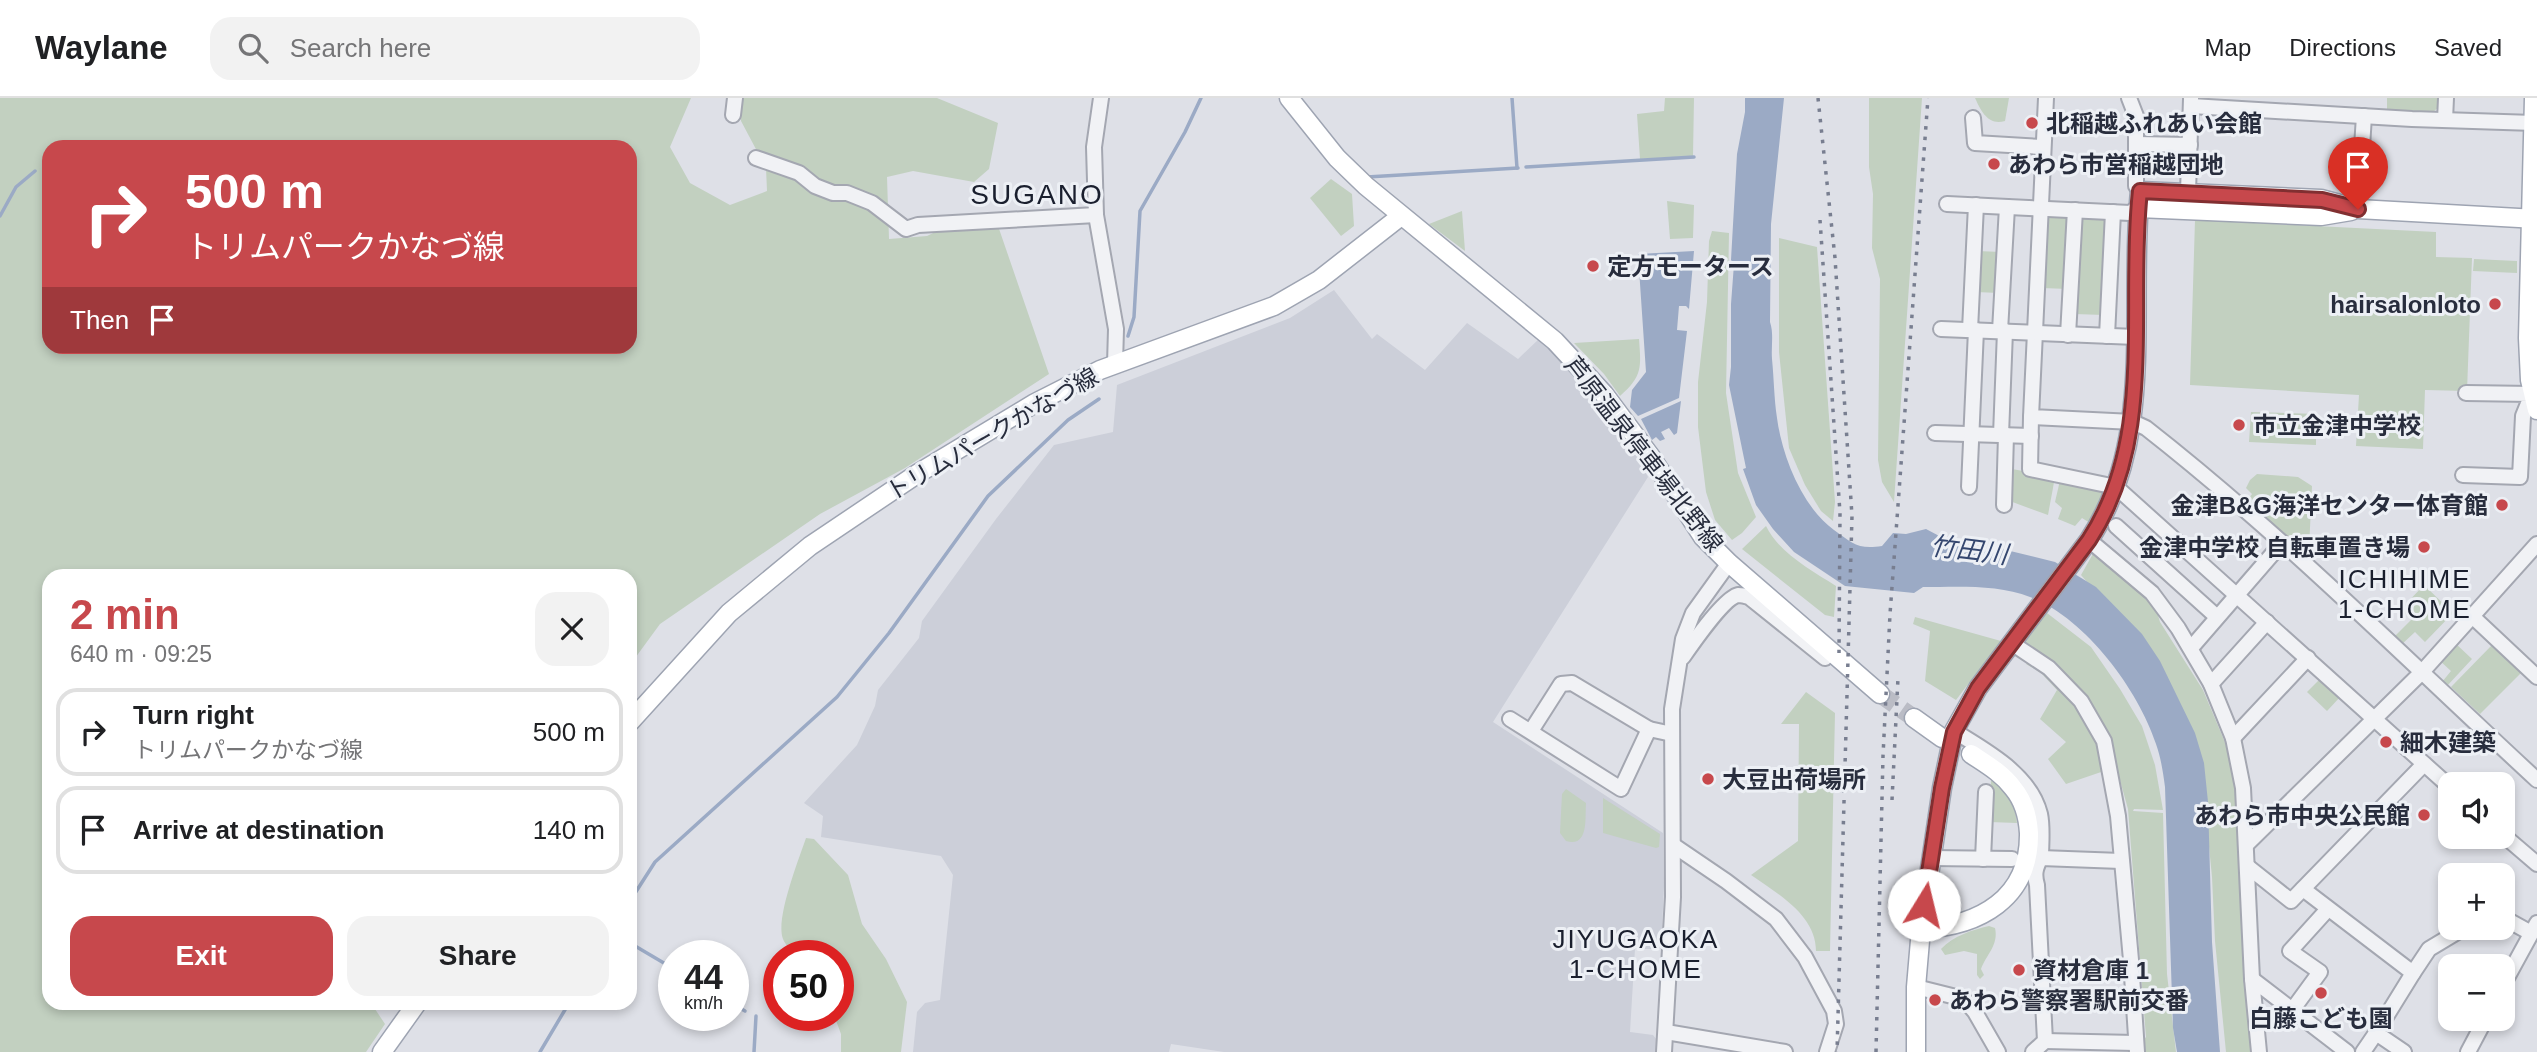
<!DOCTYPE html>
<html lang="en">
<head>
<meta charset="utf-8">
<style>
  :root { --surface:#fff; --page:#f2f2f2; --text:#202124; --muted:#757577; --line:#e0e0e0; --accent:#c7484c }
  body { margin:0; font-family:Helvetica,"Noto Sans JP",sans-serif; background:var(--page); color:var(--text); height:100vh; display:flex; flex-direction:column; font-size:26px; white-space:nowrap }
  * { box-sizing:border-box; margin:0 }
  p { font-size:23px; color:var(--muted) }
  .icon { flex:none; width:38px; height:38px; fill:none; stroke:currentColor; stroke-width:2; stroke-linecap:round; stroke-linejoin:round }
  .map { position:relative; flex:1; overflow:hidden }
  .side { position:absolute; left:42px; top:471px; width:595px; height:441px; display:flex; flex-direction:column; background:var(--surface); border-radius:21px; box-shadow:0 4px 10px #0003 }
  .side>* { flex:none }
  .hud { position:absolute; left:42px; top:42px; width:595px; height:214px; border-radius:21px; box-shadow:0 4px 10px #0003; background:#c7484c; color:#fff; overflow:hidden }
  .fabs { position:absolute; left:2438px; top:674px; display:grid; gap:14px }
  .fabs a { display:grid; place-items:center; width:77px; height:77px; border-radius:14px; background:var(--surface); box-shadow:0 4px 10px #0003; font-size:35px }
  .speed { position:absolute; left:658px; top:842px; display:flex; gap:14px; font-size:35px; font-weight:700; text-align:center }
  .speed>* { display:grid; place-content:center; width:91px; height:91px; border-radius:50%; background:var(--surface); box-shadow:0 4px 10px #0003; line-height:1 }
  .speed small { font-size:18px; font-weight:400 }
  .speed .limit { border:10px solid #d22; background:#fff; color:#111 }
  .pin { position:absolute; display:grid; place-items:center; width:60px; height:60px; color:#fff; margin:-72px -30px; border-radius:50% 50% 50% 0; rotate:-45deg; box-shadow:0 0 7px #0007 }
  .pin .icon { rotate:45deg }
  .me { position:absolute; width:77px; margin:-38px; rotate:9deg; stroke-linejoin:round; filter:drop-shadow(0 0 5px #0008) }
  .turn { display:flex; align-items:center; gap:24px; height:147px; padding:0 28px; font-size:32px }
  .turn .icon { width:91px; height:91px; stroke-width:2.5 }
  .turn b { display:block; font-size:49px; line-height:60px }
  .then { display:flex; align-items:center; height:66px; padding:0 28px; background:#0003; gap:14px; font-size:26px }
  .round { display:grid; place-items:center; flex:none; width:74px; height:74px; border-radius:21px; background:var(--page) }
  .summary { display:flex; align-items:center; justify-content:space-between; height:119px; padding:0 28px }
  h1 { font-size:42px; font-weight:700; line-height:52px; color:var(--accent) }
  .action { display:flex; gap:14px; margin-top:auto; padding:14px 28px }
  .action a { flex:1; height:80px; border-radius:21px; background:var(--accent); color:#fff; font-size:28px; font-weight:700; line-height:80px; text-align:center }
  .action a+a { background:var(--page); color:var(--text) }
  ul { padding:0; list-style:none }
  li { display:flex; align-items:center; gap:21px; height:88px; margin:0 14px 10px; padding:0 14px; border:4px solid var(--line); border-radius:21px }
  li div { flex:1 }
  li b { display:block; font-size:26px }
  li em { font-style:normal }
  header { display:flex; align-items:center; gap:42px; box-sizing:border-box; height:98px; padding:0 35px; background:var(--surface); border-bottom:2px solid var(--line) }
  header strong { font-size:33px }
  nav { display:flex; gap:38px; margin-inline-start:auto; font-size:24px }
  .search { width:490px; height:63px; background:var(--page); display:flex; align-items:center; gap:18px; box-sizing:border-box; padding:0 24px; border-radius:21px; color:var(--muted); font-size:26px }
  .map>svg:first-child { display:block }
</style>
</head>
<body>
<header>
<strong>Waylane</strong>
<div class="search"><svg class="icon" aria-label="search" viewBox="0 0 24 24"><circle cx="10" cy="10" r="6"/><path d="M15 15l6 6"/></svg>Search here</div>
<nav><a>Map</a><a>Directions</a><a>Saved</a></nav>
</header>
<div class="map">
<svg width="2537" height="954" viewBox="0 0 2537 954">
  <rect width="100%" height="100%" fill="#dee0e7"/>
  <path fill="#cccfd9" d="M1334,192L1372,241L1377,236L1425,272L1467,225L1518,261L1540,240L1597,302L1632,349L1648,379L1493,624L1663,735L1664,788L1661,851H1635L1630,934L1653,937L1657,942L1656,954H1224L1171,946L1169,954H913L917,914L925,905L940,902L953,777L941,758L821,739L823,718L804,705L857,647L875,608L878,592L919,540L922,523L996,421L1054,347L1113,334L1117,287L1290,220Z"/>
  <g fill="#c2d0c0" fill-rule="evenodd">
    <path d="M0,0H691L670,49L690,85L730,107L767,93L766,70L741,23L740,0H937L998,25L989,71L974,84L913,73L887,79L889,141L927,138L970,117L997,125L1049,276L905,370L820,416L660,526L630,567V478H49V905H371L385,926L366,954H0ZM49,49H630V248H49Z"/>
    <path d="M1665,0H1694L1693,58L1640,61L1637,16L1664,13Z"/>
    <path d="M1869,0H1922L1894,404L1882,384L1878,362L1880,181L1872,150L1873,96L1869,69Z"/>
    <path d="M1975,0H2009L2005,23C1988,28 1981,13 1975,0Z"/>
    <path d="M2387,0H2440V8L2433,14L2387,13Z"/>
    <path d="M1331,81L1352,96L1354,128L1341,138L1310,100Z"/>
    <path d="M1667,103L1694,107L1693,140L1670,141Z"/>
    <path d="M1462,113L1465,153L1429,126Z"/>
    <path d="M2047,116L2071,117L2068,191L2042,190Z"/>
    <path d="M2079,118L2109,120L2104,217L2074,216Z"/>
    <path d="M2195,122L2436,134V159L2472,160L2467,293L2425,292L2423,351L2356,348L2359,297L2190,287Z"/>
    <path d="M1712,133L1729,135L1726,295L1738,375L1756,419L1742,435L1732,442L1715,422L1706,394L1698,329V284L1707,204L1709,143Z"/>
    <path d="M1779,140L1817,149L1835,404L1833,423L1821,413L1805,387L1789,350L1779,254Z"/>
    <path d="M1977,153L2001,154L1999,195L1976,194Z"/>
    <path d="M2474,161L2517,163V175L2473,173Z"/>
    <path d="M1639,241C1641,269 1643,278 1620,298L1604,276L1574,245Z"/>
    <path d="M2251,314L2318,316V325H2306V336L2316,337V347L2249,344Z"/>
    <path d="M2012,371L2055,379L2048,417L2007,402Z"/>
    <path d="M2257,376L2298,379L2312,388L2309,451L2305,456L2247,403L2252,396L2246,390L2250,382Z"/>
    <path d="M2061,378L2108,391L2090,425L2082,420L2075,428L2058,421L2062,410L2055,404Z"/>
    <path d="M1766,428C1779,455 1811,472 1836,488L1834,519L1825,517L1742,451Z"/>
    <path d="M2094,454L2152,498L2160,524L2203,592L2224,642L2234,672L2241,723L2257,954H2226L2215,843L2212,779L2206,718L2129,532L2081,477Z"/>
    <path d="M2424,487L2453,515L2425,544L2415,534L2401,547L2393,540L2411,522L2401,511Z"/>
    <path d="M2047,515L2091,549L2120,591L2142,628L2155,667L2163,712L2134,711L2133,713L2163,715L2167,876L2176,954H2143V943L2146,939L2128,711L2110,646L2094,611L2070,585L2023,545Z"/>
    <path d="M1915,519L2001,543L1956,602L1925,583L1930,533L1913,526Z"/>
    <path d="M2454,544L2472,561L2447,588L2442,584L2451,573L2438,561Z"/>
    <path d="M2493,546L2522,574L2480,616L2451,589Z"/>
    <path d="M2033,563L2067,593L2099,641L2107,672L2066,686L2048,661L2066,644L2040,621L2057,592L2041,575L2026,566Z"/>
    <path d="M2322,579L2341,598L2327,613L2307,594Z"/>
    <path d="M1806,594L1835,615L1830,853H1816C1816,817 1778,796 1751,777L1798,743L1799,626H1781Z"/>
    <path d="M1991,682C2007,693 2015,706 2017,725L1989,724Z"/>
    <path d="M1566,691L1586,705C1585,720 1589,750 1566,743L1560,735L1562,696Z"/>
    <path d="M1603,700L1660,736L1659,749L1656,750L1603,735Z"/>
    <path d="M806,740L814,741L848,777L862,826L886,861L907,904L901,954H841V936L834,917H838V858L796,857C792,852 785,847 783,841C775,821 799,761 806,740Z"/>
    <path d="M1989,828L1995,830C1999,847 1986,857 1981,871L1984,877L1980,881L1977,877V856L1964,853L1945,857L1941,851C1953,838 1972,832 1989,828Z"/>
  </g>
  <g fill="#9baac5">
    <path d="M1745,0H1784L1771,126L1770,224C1774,236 1771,248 1772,261C1774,281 1774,300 1777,320C1782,358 1802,409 1834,432C1852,445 1858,452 1882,448L1893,435L1906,436L1926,431L1960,449L1997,455L2002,451L2055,464L2096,489L2142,536L2160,563L2195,635L2204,665L2208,704L2212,844L2220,954H2177L2173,930L2165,689C2163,674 2161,660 2156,646C2138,591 2085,520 2030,499C1998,486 1957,489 1923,489L1914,495L1845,488L1794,454L1773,431L1756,407L1743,371L1746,370L1729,287L1731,269V206L1734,166L1731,162L1737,56L1745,14Z"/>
    <path d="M1694,153L1689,211L1686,208H1679L1677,232L1687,233L1679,300L1638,318L1630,309L1632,292L1646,274L1638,156Z"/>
    <path d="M1681,303L1677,335L1674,337L1669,330L1661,334L1665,341L1660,343L1656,339L1652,342L1641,321Z"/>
  </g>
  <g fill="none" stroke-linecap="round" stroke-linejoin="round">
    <g stroke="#9baac5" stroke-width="3.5">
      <path d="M1512,0L1517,70"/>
      <path d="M1526,69L1694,59"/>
      <path d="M1366,77L1367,79L1518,70"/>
      <path d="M0,118L16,89L35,73"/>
      <path d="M1128,238L1134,219L1140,113L1185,34L1201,0"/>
      <path d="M630,803L655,764L837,599L889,535L988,398L1068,322L1099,301"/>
      <path d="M630,845L674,871"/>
      <path d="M733,906L745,913"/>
      <path d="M540,954L569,905"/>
      <path d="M754,954L756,918"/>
    </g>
    <path stroke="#babcc5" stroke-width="18" stroke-dasharray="18 9" stroke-linecap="butt" d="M1880,596L1914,620"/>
    <g stroke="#a4a7b1" stroke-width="18">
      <g id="minor">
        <path d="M1101,0L1094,49L1096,117L1116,231L1115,266"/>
        <path d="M2046,0L2031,319L2133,324L2146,330C2284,438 2408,563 2537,682"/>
        <path d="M2129,0L2136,18V88L2140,93"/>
        <path d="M2191,8L2412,21L2534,25"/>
        <path d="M733,17L735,0"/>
        <path d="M1973,20L1975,45L2042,49"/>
        <path d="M2445,22L2446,0"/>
        <path d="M2137,46L2190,47"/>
        <path d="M756,60L799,75L815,88L833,95H847L872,105L906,131L918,127L1096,117"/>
        <path d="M2188,94L2191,1"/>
        <path d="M1947,106L2130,115L2138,110"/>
        <path d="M2358,111L2364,18"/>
        <path d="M1941,231L2136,239"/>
        <path d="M1970,232L1976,107"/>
        <path d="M2000,233L2007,109"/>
        <path d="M2068,237L2075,112"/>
        <path d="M2107,238L2113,114"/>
        <path d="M2031,319L2030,371L2116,389L2450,689"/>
        <path d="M1935,335L2031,338"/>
        <path d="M2001,337L2005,233"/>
        <path d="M2463,377L2520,379L2523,318L2532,296L2466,295"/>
        <path d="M1969,389L1976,232"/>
        <path d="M2004,407L2006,337"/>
        <path d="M2116,428L2217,519"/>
        <path d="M2089,442L2152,495L2178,530L2211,586L2233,640L2243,690L2252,881"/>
        <path d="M2472,518L2537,579"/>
        <path d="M2013,546L2049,570L2081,603L2104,643L2118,718L2131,862L2137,954"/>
        <path d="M2191,550L2282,445"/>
        <path d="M1683,559C1692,546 1724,500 1738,497C1742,497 1746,498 1749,499L1825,560"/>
        <path d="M2211,586L2267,524"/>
        <path d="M1510,621L1621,691L1649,631L1672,636"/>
        <path d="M1531,633L1561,586L1572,585L1649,631"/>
        <path d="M1954,633C1986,653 2030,676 2040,716C2043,730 2041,746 2041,760"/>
        <path d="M2233,640L2308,560"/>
        <path d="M2502,736L2537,766"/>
        <path d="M2247,746L2422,574L2537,446"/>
        <path d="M1673,747L1726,783L1776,821L1805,859L1834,913L1836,926L1827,954"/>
        <path d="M1931,760L2012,761"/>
        <path d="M1983,761L1986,694"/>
        <path d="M2247,768L2291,803L2424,666"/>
        <path d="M2303,791L2413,875L2429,851L2464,830"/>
        <path d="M2502,819L2531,835"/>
        <path d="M1916,889L1964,901L1975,914L1998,954"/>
        <path d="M2502,889L2537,825"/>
        <path d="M2293,911L2320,874L2290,853L2328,811"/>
        <path d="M1666,934L1785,954"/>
        <path d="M2045,943L2135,945"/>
        <path d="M1664,954L1673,799L1672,611L1683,541L1693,515L1729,465"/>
        <path d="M2033,954L2045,943L2037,787C2034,777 2035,770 2041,760L2121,763"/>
        <path d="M2259,954L2252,881L2347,954"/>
        <path d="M2363,954L2376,935"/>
        <path d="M2404,954L2376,935L2413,875"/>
        <path d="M2468,954L2486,920"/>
      </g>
    </g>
    <g stroke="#9ea4b2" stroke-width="21">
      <g id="major">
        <path d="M1289,0L1337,60L1366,88L1555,243L1604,296L1651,359L1703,439L1729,465L1880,596"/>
        <path d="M2534,0L2528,240L2530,282L2537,312"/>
        <path d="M2138,110L2321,118L2351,113"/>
        <path d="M1914,620L1942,640"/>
        <path d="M630,624L729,515L810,448L917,376L1035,305L1100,272L1274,208L1319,182L1401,118"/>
        <path d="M1921,831C1979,828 2030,801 2029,735C2028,719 2024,703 2013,690C2002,675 1986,666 1971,656"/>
        <path d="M382,954L417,905"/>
        <path d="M1916,954V889L1921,831L1942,690L1954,633L1978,590L2089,442C2157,339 2128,209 2140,93L2321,101L2358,111L2537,121"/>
      </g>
    </g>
    <use href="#minor" stroke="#f1f2f5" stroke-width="14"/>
    <use href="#major" stroke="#fff" stroke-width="18"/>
    <g stroke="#787e90" stroke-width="3.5" stroke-dasharray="3.5 7" stroke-linecap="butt">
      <path d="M1818,0L1835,160L1852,418L1837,954"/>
      <path d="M1820,122L1840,415L1839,555"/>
      <path d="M1892,702L1898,580"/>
      <path d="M1876,954L1883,658L1890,516L1928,0"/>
    </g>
  </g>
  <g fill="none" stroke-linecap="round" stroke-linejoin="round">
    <g stroke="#812f31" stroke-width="18">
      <path id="route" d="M1924,807L1942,690L1954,634L1978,590L2089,442C2157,338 2127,209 2140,93L2322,102L2358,111"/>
    </g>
    <use href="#route" stroke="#c7484c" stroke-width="12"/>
  </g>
  <g fill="#c7484c" stroke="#edf0f5" stroke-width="2.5">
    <circle cx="2032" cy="25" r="7"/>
    <circle cx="1994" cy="66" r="7"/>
    <circle cx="1593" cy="168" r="7"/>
    <circle cx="2495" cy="206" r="7"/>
    <circle cx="2239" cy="327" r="7"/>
    <circle cx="2502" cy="407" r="7"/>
    <circle cx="2424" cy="449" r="7"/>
    <circle cx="2386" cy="644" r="7"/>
    <circle cx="1708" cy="681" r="7"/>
    <circle cx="2424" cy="717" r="7"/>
    <circle cx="2019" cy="872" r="7"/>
    <circle cx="2321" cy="895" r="7"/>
    <circle cx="1935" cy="902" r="7"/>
  </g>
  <g text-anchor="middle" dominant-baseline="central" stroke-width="6" stroke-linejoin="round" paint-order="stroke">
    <g font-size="24" font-weight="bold" fill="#282d3d" stroke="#edf0f5" text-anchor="start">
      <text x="2046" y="25">北稲越ふれあい会館</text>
      <text x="2008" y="66">あわら市営稲越団地</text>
      <text x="1607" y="168">定方モータース</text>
      <text x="2481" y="206" text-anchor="end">hairsalonloto</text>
      <text x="2253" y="327">市立金津中学校</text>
      <text x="2488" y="407" text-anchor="end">金津B&amp;G海洋センター体育館</text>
      <text x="2410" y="449" text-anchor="end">金津中学校 自転車置き場</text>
      <text x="2400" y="644">細木建築</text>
      <text x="1722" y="681">大豆出荷場所</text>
      <text x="2410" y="717" text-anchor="end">あわら市中央公民館</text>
      <text x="2033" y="872">資材倉庫 1</text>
      <text x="1949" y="902">あわら警察署駅前交番</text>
      <text x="2321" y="920" text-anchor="middle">白藤こども園</text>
    </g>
    <g font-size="24" fill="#282d3d" stroke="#edf0f5">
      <text transform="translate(992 336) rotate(-30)">トリムパークかなづ線</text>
      <text transform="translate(1644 356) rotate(52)">芦原温泉停車場北野線</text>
    </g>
    <g font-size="26" font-style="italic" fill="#35476f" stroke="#edf0f5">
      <text transform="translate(1969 452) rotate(7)">竹田川</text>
    </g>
    <g font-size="26" letter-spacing="2" fill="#1a1f2e" stroke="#edf0f5">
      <text x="2405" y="481">ICHIHIME<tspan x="2405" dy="30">1-CHOME</tspan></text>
      <text x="1636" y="841">JIYUGAOKA<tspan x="1636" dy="30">1-CHOME</tspan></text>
    </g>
    <g font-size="28" letter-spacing="2" fill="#1a1f2e" stroke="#edf0f5">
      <text x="1037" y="96">SUGANO</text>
    </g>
  </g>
</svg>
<div class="fabs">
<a><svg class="icon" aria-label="sound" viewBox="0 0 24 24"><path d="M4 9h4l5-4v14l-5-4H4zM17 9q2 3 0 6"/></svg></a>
<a>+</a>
<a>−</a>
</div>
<div class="speed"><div>44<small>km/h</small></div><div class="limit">50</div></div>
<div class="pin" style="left:2358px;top:111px;background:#d93025"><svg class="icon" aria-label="arrive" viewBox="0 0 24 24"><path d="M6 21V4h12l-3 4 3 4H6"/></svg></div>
<svg class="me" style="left:1924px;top:807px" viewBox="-20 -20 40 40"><circle r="19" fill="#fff"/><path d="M0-13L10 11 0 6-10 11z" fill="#c7484c"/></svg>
<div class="hud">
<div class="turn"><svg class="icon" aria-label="right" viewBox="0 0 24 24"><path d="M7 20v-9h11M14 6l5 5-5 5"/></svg><div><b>500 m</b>トリムパークかなづ線</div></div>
<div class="then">Then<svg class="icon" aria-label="arrive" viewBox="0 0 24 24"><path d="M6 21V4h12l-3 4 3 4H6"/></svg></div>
</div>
<section class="side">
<div class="summary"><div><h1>2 min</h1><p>640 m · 09:25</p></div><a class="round"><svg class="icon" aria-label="close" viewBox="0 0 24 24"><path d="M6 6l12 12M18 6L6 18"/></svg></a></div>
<ul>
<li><svg class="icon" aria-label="right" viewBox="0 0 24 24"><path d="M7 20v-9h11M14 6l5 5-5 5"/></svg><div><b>Turn right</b><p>トリムパークかなづ線</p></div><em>500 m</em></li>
<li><svg class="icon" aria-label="arrive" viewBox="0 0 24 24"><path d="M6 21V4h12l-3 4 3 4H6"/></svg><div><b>Arrive at destination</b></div><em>140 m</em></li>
</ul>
<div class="action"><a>Exit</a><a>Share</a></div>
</section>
</div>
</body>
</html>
